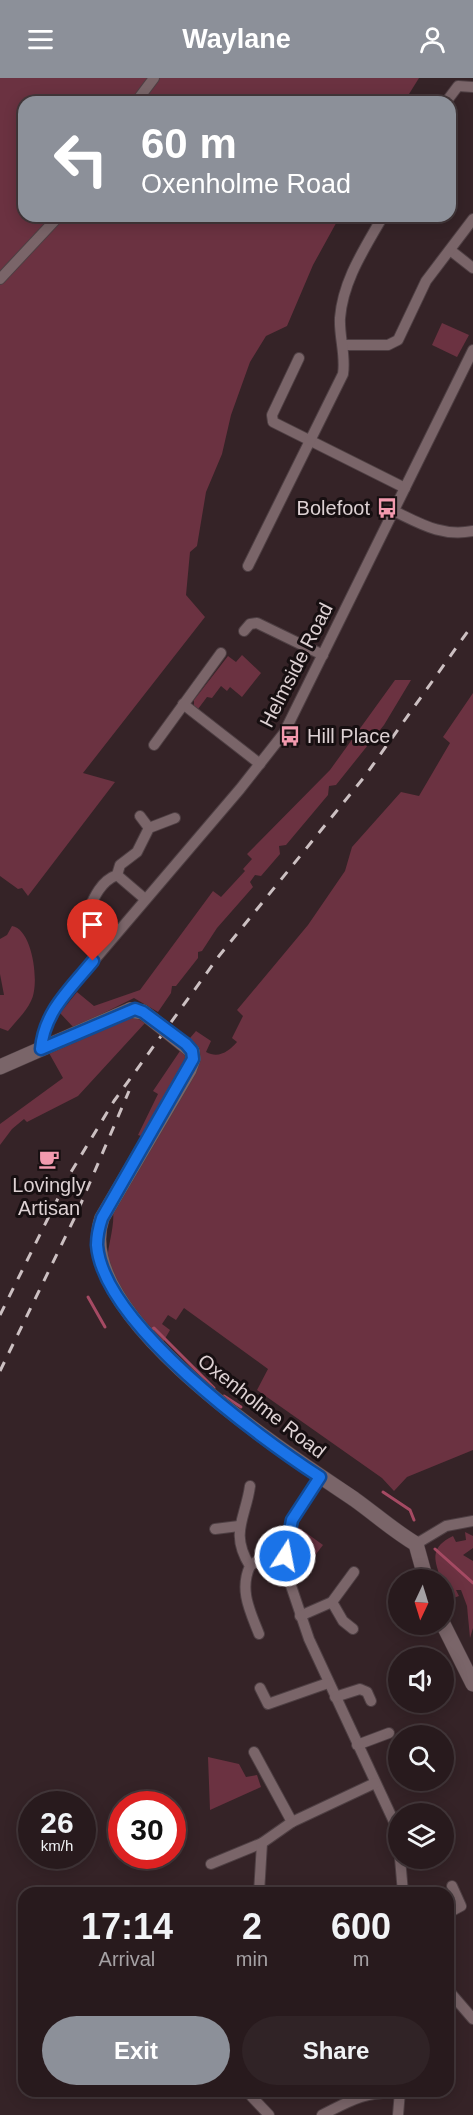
<!DOCTYPE html>
<html lang="en">
<head>
<meta charset="utf-8">
<style>
  :root { --surface:#281a1d; --page:#302326; --text:#f1f3f6; --muted:#a5a1a4; --line:#44383b; --accent:#8c9099 }
  body { margin:0; font-family:Arial,sans-serif; background:var(--page); color:var(--text); height:100vh; display:flex; flex-direction:column; font-size:22px; white-space:nowrap }
  * { box-sizing:border-box; margin:0 }
  p { font-size:20px; color:var(--muted) }
  .icon { flex:none; width:33px; height:33px; fill:none; stroke:currentColor; stroke-width:2; stroke-linecap:round; stroke-linejoin:round }
  .map { position:relative; flex:1; overflow:hidden }
  .sheet { position:absolute; left:18px; top:1809px; width:436px; height:210px; display:flex; flex-direction:column; background:var(--surface); border-radius:18px; box-shadow:0 3px 15px #0003,0 0 0 2px var(--line) }
  .sheet>* { flex:none }
  .hud { position:absolute; left:18px; top:18px; width:438px; height:126px; border-radius:18px; box-shadow:0 3px 15px #0003,0 0 0 2px var(--line); background:#8c9099; color:#fff; overflow:hidden }
  .needle { width:39px; rotate:184deg }
  .controls { position:absolute; left:388px; top:1491px; display:grid; gap:12px }
  .controls a { display:grid; place-items:center; width:66px; height:66px; border-radius:50%; background:var(--surface); box-shadow:0 3px 15px #0003,0 0 0 2px var(--line); font-size:30px }
  .speed { position:absolute; left:18px; top:1713px; display:flex; gap:12px; font-size:30px; font-weight:700; text-align:center }
  .speed>* { display:grid; place-content:center; width:78px; height:78px; border-radius:50%; background:var(--surface); box-shadow:0 3px 15px #0003,0 0 0 2px var(--line); line-height:1 }
  .speed small { font-size:15px; font-weight:400 }
  .speed .limit { border:9px solid #d22; background:#fff; color:#111 }
  .pin { position:absolute; display:grid; place-items:center; width:51px; height:51px; color:#fff; margin:-62px -26px; border-radius:50% 50% 50% 0; rotate:-45deg; box-shadow:0 0 6px #0007 }
  .pin .icon { rotate:45deg }
  .me { position:absolute; width:66px; margin:-33px; rotate:11deg; stroke-linejoin:round; filter:drop-shadow(0 0 4px #0008) }
  .turn { display:flex; align-items:center; gap:21px; height:126px; padding:0 24px; font-size:27px }
  .turn .icon { width:78px; height:78px; stroke-width:2.5 }
  .turn b { display:block; font-size:42px; line-height:51px }
  .eta { display:flex; justify-content:space-evenly; align-items:center; height:102px; text-align:center }
  .eta b { font-size:36px; font-weight:700; line-height:42px }
  .button { display:flex; gap:12px; margin-top:auto; padding:12px 24px }
  .button a { flex:1; height:69px; border-radius:36px; background:var(--accent); color:#fff; font-size:24px; font-weight:700; line-height:69px; text-align:center }
  .button a+a { background:var(--page); color:var(--text) }
  header { display:flex; justify-content:space-between; align-items:center; height:78px; padding:0 24px; background:var(--accent); color:#fff; font-size:27px; font-weight:700 }
  .map>svg:first-child { display:block }
</style>
</head>
<body>
<header><svg class="icon" aria-label="menu" viewBox="0 0 24 24"><path d="M4 6h16M4 12h16M4 18h16"/></svg>Waylane<svg class="icon" aria-label="person" viewBox="0 0 24 24"><circle cx="12" cy="8" r="4"/><path d="M4 21q1-7 8-7t8 7"/></svg></header>
<div class="map">
<svg width="473" height="2037" viewBox="0 0 473 2037">
  <rect width="100%" height="100%" fill="#352327"/>
  <g fill="#6b3241">
    <path d="M0,0H419L404,24H24V138H340L313,187L287,248L266,258L250,284L231,337L222,376L206,414L197,468L190,474L186,517L205,539L83,695L115,704L28,818L22,810L18,811L0,798Z"/>
    <path d="M442,245L469,257L457,279L432,267Z"/>
    <path d="M242,577L261,595L242,619L230,609L227,613L221,608L212,620L207,619L198,631L194,629V622L228,578L236,584Z"/>
    <path d="M395,602H411L384,647L336,707L329,708L328,717L286,767L279,768L280,776L261,798L255,797L250,804L253,809L217,850L202,873L198,874V880L176,908H172L171,915L158,934L134,920L74,950L60,935L77,914L94,928L140,912L213,813L221,819L245,793L243,791L252,781L247,776L330,692Z"/>
    <path d="M473,615V1372L407,1399L394,1413L382,1400L257,1312L268,1291L184,1230L176,1242L168,1237L162,1246L170,1252L163,1264C141,1240 114,1213 108,1179C107,1171 115,1148 113,1133L198,973L190,960L196,953L211,963L206,974C219,981 229,973 237,964L232,960L243,938L237,932L308,847L345,793L352,769L401,714L419,718L450,665L443,659Z"/>
    <path d="M12,848C33,851 40,907 31,923C26,934 16,943 8,953L0,950V917H4L0,896V861L7,857Z"/>
    <path d="M133,938L145,945L78,1018L27,1044L24,1041L12,1051L0,1067V1046L63,1000L49,975Z"/>
    <path d="M180,973L185,975V981L141,1058L138,1057L158,1016L153,1013Z"/>
    <path d="M298,1449L323,1467L297,1501L293,1477Z"/>
    <path d="M465,1454L473,1458V1470L463,1477L473,1483V1550L470,1560L467,1528L461,1512H456L459,1518L448,1522L444,1502L441,1501C433,1479 431,1469 453,1458L456,1464L466,1462Z"/>
    <path d="M208,1679L239,1686L246,1699L257,1697L261,1709L210,1732Z"/>
  </g>
  <g fill="none" stroke-linecap="round" stroke-linejoin="round">
    <g stroke="#a54a63" stroke-width="3">
      <path d="M88,1219L105,1249"/>
      <path d="M151,1252L154,1250L214,1310"/>
      <path d="M224,1318L241,1329"/>
      <path d="M383,1414L410,1432L414,1442"/>
      <path d="M435,1471L473,1505"/>
    </g>
    <g stroke="#4e3f43" stroke-width="12">
      <g id="street">
        <path d="M136,24L154,0"/>
        <path d="M446,24L458,8L473,9"/>
        <path d="M450,172L473,190"/>
        <path d="M0,201L59,138"/>
        <path d="M343,267H388L398,262L426,203L473,141"/>
        <path d="M299,280L272,337L273,344L405,410"/>
        <path d="M394,433C421,446 442,459 473,453"/>
        <path d="M248,488L343,296C346,277 339,259 340,240C343,202 365,170 383,138"/>
        <path d="M244,553L250,546L257,545L323,577"/>
        <path d="M183,626L260,686"/>
        <path d="M154,667L221,575"/>
        <path d="M140,738L149,750"/>
        <path d="M117,797L145,821"/>
        <path d="M84,842C92,825 98,804 117,797L120,787L137,774L149,750L175,740"/>
        <path d="M41,971L48,941L61,921L240,711L284,655L473,272"/>
        <path d="M319,1399L292,1442L286,1468V1493L309,1561L395,1746L399,1760"/>
        <path d="M250,1408C246,1439 229,1455 250,1488C239,1512 250,1533 259,1556"/>
        <path d="M215,1451L239,1448"/>
        <path d="M416,1466L446,1448L473,1443"/>
        <path d="M250,1488L264,1478H285"/>
        <path d="M332,1524L343,1543L353,1551"/>
        <path d="M300,1538L332,1524L354,1494"/>
        <path d="M260,1610L268,1626L328,1605"/>
        <path d="M335,1619L360,1611L367,1614L371,1623"/>
        <path d="M357,1667L389,1655"/>
        <path d="M254,1674L292,1744"/>
        <path d="M400,1780L403,1815"/>
        <path d="M211,1786L262,1765"/>
        <path d="M259,1815L262,1765L292,1744L375,1705"/>
        <path d="M448,1835L461,1828L452,1808"/>
        <path d="M448,1912L473,1941"/>
        <path d="M251,2013L252,2019L269,2037"/>
        <path d="M322,2037C351,2022 366,2013 399,2015"/>
        <path d="M398,2037L400,2013"/>
      </g>
    </g>
    <g stroke="#4e3f43" stroke-width="16">
      <g id="secondary">
        <path d="M192,973L193,981L189,992L102,1140C69,1237 286,1375 354,1421C375,1436 394,1453 416,1466L426,1502"/>
        <path d="M0,989L130,932"/>
        <path d="M443,1546L473,1606"/>
      </g>
    </g>
    <use href="#street" stroke="#7a6569" stroke-width="10"/>
    <use href="#secondary" stroke="#7a6569" stroke-width="15"/>
    <g stroke="#ccc0c2" stroke-width="3" stroke-dasharray="10 10" stroke-linecap="butt">
      <path d="M0,1237L71,1094L114,1023L219,878L365,698L473,546"/>
      <path d="M0,1293L76,1137L129,1013"/>
    </g>
    <g stroke="#4e3f43" stroke-width="16" stroke-linecap="butt">
      <path id="secondary-bridge" d="M130,932L143,934L192,973"/>
    </g>
    <use href="#secondary-bridge" stroke="#7a6569" stroke-width="15"/>
  </g>
  <g fill="none" stroke-linecap="round" stroke-linejoin="round">
    <g stroke="#114b97" stroke-width="15">
      <path id="route" d="M93,883C70,911 44,934 41,971L135,931L143,934L186,966L192,973L193,981L102,1140C99,1149 97,1158 97,1167C103,1245 257,1358 320,1399L292,1442L285,1478"/>
    </g>
    <use href="#route" stroke="#1a73e8" stroke-width="10"/>
  </g>
  <defs>
    <g id="bus-bare" transform="scale(1.62)"><path d="M-5-6H5V4H4V6H2V4H-2V6H-4V4H-5ZM-3.5-4V0h7V-4ZM-3.5 1.2v1.5H-2V1.2ZM2 1.2v1.5H3.5V1.2Z" fill="#f29aae" stroke="#170f11" stroke-width="2.5" paint-order="stroke"/></g>
    <g id="cafe-bare" transform="scale(1.62)"><path d="M-5.5-4.5H6V0H3Q3 3.5 0 3.5H-2.5Q-5.5 3.5-5.5 0ZM3-3.2v2h1.7v-2ZM-6 4.5H4V6H-6Z" fill="#f29aae" stroke="#170f11" stroke-width="2.5" paint-order="stroke"/></g>
  </defs>
  <g fill-rule="evenodd">
    <use href="#bus-bare" x="387" y="430"/>
    <use href="#bus-bare" x="290" y="658"/>
    <use href="#cafe-bare" x="49" y="1081"/>
  </g>
  <g text-anchor="middle" dominant-baseline="central" stroke-width="6" stroke-linejoin="round" paint-order="stroke">
    <g font-size="20" fill="#ddd1d3" stroke="#170f11" text-anchor="end">
      <text x="370" y="430">Bolefoot</text>
      <text x="307" y="658" text-anchor="start">Hill Place</text>
      <text x="49" y="1107" text-anchor="middle">Lovingly<tspan x="49" dy="23">Artisan</tspan></text>
    </g>
    <g font-size="20" fill="#ddd1d3" stroke="#170f11">
      <text transform="translate(296 587) rotate(-63)">Helmside Road</text>
      <text transform="translate(262 1328) rotate(38)">Oxenholme Road</text>
    </g>
  </g>
</svg>
<div class="controls">
<a><svg class="needle" viewBox="-14 -14 28 28"><path d="M0-13l5 13h-10z" fill="#e53935"/><path d="M0 13l5-13h-10z" fill="#a5a1a4"/></svg></a>
<a><svg class="icon" aria-label="sound" viewBox="0 0 24 24"><path d="M4 9h4l5-4v14l-5-4H4zM17 9q2 3 0 6"/></svg></a>
<a><svg class="icon" aria-label="search" viewBox="0 0 24 24"><circle cx="10" cy="10" r="6"/><path d="M15 15l6 6"/></svg></a>
<a><svg class="icon" aria-label="layers" viewBox="0 0 24 24"><path d="M12 4l9 5-9 5-9-5zM3 14l9 5 9-5"/></svg></a>
</div>
<div class="speed"><div>26<small>km/h</small></div><div class="limit">30</div></div>
<div class="pin" style="left:93px;top:883px;background:#d93025"><svg class="icon" aria-label="arrive" viewBox="0 0 24 24"><path d="M6 21V4h12l-3 4 3 4H6"/></svg></div>
<svg class="me" style="left:285px;top:1478px" viewBox="-20 -20 40 40"><circle r="17" fill="#1a73e8" stroke="#fff" stroke-width="3"/><path d="M0-11L8 9 0 5-8 9z" fill="#fff"/></svg>
<div class="hud">
<div class="turn"><svg class="icon" aria-label="left" viewBox="0 0 24 24"><path d="M17 20v-9H6M10 6l-5 5 5 5"/></svg><div><b>60 m</b>Oxenholme Road</div></div>
</div>
<section class="sheet">
<div class="eta">
<div><b>17:14</b><p>Arrival</p></div>
<div><b>2</b><p>min</p></div>
<div><b>600</b><p>m</p></div>
</div>
<div class="button"><a>Exit</a><a>Share</a></div>
</section>
</div>
</body>
</html>
